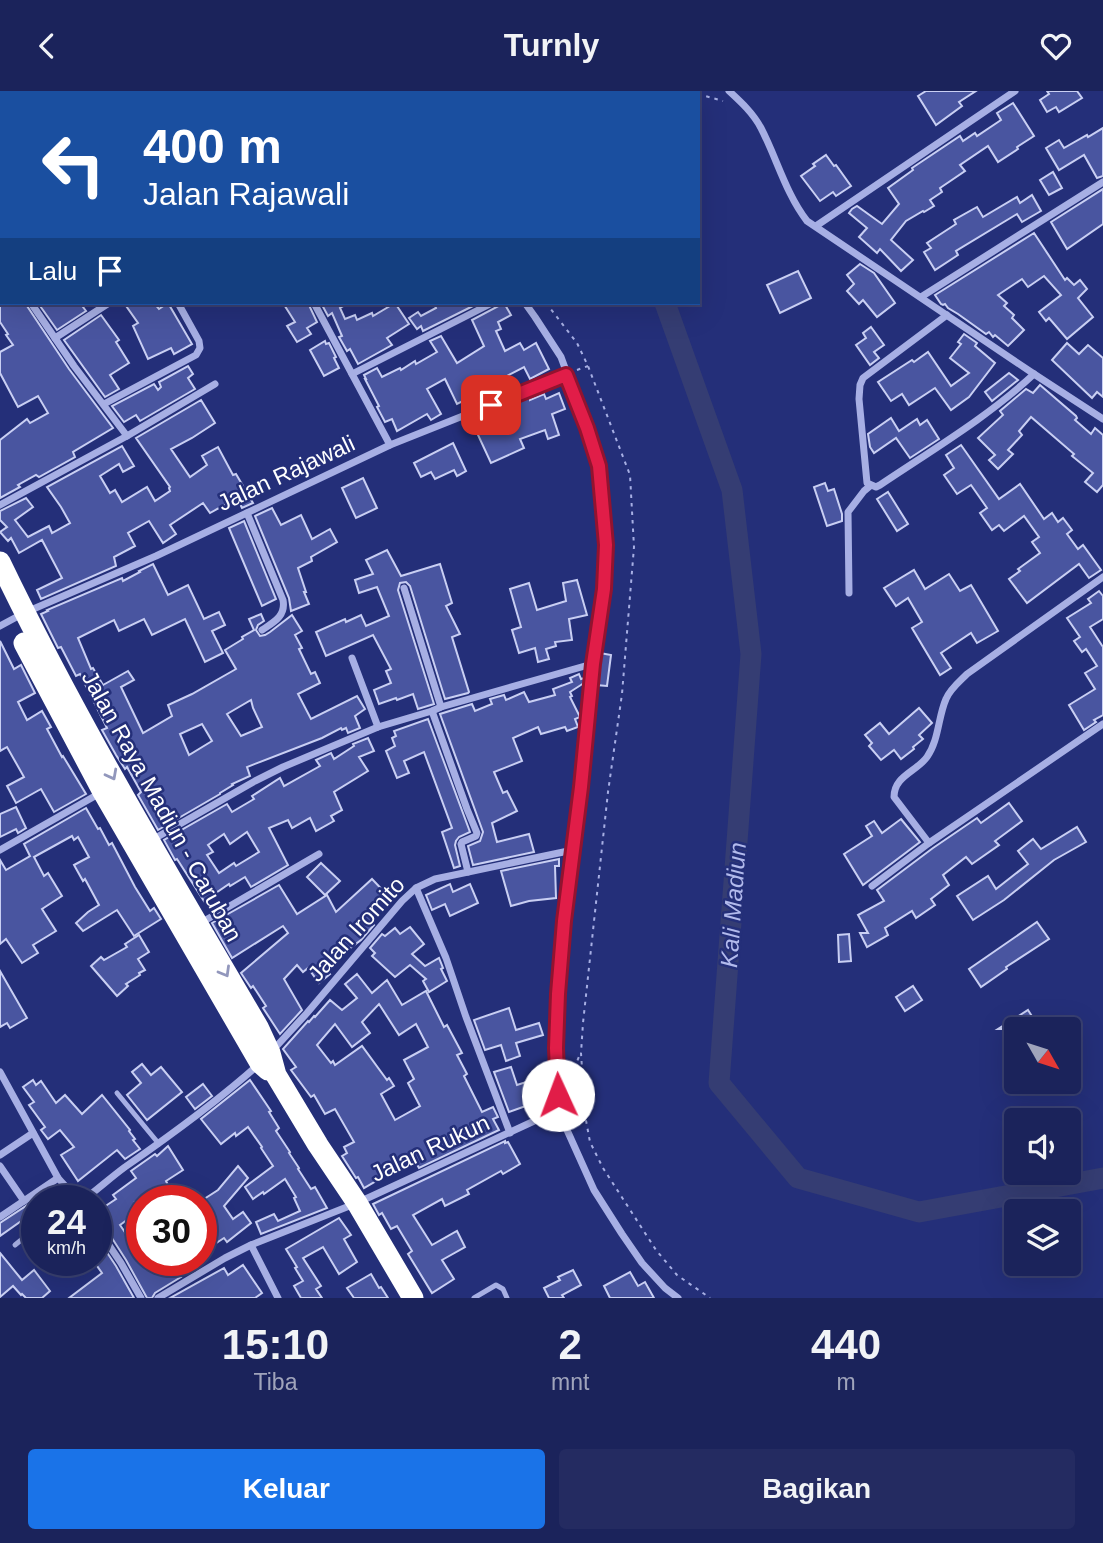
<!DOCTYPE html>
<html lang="id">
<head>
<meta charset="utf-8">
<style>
  :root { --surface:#1b235b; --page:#242b61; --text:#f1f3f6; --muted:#a0a4bb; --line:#394071; --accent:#1a73e8 }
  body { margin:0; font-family:Arial,sans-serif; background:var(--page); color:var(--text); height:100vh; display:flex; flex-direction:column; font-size:26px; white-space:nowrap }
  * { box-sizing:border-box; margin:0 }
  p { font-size:23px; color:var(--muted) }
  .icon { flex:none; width:38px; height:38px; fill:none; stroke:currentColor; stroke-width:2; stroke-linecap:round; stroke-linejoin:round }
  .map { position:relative; height:1207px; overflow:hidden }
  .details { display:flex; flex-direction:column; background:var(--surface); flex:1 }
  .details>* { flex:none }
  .hud { position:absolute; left:0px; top:0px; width:700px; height:214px; box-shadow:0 7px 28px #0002,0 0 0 2px var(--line); background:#1a4fa0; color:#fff; overflow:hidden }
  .needle { width:46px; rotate:129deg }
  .tools { position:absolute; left:1004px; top:926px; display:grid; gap:14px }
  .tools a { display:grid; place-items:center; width:77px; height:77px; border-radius:7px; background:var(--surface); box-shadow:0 7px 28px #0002,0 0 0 2px var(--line); font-size:35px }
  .speed { position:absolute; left:21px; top:1094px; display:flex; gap:14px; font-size:35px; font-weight:700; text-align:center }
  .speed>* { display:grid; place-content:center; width:91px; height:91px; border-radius:50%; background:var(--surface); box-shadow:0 7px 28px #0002,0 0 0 2px var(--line); line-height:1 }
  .speed small { font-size:18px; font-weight:400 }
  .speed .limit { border:10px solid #d22; background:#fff; color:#111 }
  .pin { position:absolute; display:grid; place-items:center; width:60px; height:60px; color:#fff; margin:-30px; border-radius:14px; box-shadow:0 4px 10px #0006 }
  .me { position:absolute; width:77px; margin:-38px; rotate:358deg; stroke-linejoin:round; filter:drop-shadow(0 0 5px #0008) }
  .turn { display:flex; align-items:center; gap:24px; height:147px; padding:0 28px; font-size:32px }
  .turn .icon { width:91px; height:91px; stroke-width:2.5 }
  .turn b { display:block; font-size:49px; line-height:60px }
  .then { display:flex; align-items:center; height:66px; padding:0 28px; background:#0003; gap:14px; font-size:26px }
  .eta { display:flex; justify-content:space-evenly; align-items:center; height:119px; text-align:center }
  .eta b { font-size:42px; font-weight:700; line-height:49px }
  .cta { display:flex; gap:14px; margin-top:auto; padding:14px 28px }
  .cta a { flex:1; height:80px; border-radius:7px; background:var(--accent); color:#fff; font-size:28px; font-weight:700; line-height:80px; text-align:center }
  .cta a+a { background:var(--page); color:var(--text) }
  header { display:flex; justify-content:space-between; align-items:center; height:91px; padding:0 28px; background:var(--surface); font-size:32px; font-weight:700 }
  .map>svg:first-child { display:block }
</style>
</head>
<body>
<header><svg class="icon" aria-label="back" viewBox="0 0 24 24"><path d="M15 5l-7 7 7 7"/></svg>Turnly<svg class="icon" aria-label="heart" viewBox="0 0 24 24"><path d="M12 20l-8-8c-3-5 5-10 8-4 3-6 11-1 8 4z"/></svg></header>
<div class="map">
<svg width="1103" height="1207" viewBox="0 0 1103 1207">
  <rect width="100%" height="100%" fill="#242f79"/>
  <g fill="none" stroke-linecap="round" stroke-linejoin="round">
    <g stroke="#353d73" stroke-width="21">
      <path d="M140,0L152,2"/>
      <path d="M665,212L732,399L751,563L719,992L798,1087L919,1121L1103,1087"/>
    </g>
  </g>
  <g fill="#4955a0" stroke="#c9cff3" stroke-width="2" fill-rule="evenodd">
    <path d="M926,0H976L959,11L962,15L936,34L918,5Z"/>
    <path d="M1047,0H1077L1082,7L1059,21L1056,16L1047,21L1040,9L1049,3Z"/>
    <path d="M1013,12L1034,45L1017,56L1018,58L998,71L988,55L960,74L965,80L940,97L942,101L930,109L934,115L924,121L923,120L906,130L891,149L913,169L901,180L880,158L877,162L859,146L867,137L849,122L852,118L857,115L882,133L899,113L888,97L913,79L912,77L960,45L963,50L975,42L977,45L1001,29L997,22Z"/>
    <path d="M1103,37V85L1097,87L1084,64L1059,79L1046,57L1059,49L1064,57L1087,44L1088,46Z"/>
    <path d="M826,64L834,75L836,74L851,95L836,105L833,101L820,110L801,85L815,75L813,73Z"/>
    <path d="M1053,81L1062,97L1049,104L1040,89Z"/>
    <path d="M1103,98V133L1067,158L1051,131Z"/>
    <path d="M1032,104L1041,120L1022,131L1017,123L956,160L958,164L935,179L924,161L931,157L927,152L956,133L954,129L977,116L983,126L1017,106L1020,112Z"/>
    <path d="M1034,142L1065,189L1067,187L1074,194L1080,189L1087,198L1078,207L1093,226L1067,248L1049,227L1046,230L1039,221L1061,204L1044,185L1028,196L1022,188L998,204L1007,212L1004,215L1014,224L1012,227L1024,239L1008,255L995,244L993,246L989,241L986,243L958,223L948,217L945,213L943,214L941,213L935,204Z"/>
    <path d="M860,173L874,182L895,212L877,226L863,209L859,213L847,200L854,193L847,184Z"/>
    <path d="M798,180L811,207L780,222L767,194Z"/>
    <path d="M0,212H25L69,278L113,337L73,361L75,366L39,386L36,384L18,394L20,396L0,407V349L27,328L30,332L48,322L38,305L18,316L0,282V261L13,254L6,244L8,243L0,231Z"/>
    <path d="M38,212H80L86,220L57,239Z"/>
    <path d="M124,212H154L159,218L168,212L192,253L174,263L171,257L148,268L133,235L138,232Z"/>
    <path d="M283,212H308L317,231L307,237L311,243L297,251L287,235L295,231Z"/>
    <path d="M321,212H349L340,217L345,228L355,224L357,229L372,222L373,225L395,212L409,233L387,247L392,254L358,273L350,258L347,260L339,246L342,245L332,222L328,225Z"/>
    <path d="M434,212H479L423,240L421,235L417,238L409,227L418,221L421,225L436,217Z"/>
    <path d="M504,212L511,224L498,231L501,238L496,240L505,260L520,252L524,259L536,252L549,278L530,288L524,276L490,294L487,287L466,301L469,307L457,313L445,288L427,298L441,323L431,329L427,323L397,340L392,328L385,331L377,316L379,315L365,288H366L364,284L377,277L382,286L400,277L401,279L415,270L416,273L437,261L430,250L441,245L457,272L484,255L472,229Z"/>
    <path d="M101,224L119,249L116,251L129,272L110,284L119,298L105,306L64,249Z"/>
    <path d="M871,236L884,254L874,261L879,267L870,274L856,254L866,247L863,242Z"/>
    <path d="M964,243L977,252L975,255L995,272L969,306L951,319L935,297L909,314L902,303L891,310L878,291L912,269L914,271L928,261L951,295L969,282L950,267L961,253L958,251Z"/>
    <path d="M325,250L326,253L329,252L336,266L334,267L339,277L324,285L310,259Z"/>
    <path d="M1067,252L1079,263L1088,254L1103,267V306L1097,301L1092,307L1052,269Z"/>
    <path d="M188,275L193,283L188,287L195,298L140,330L136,324L124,331L112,315L154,293L158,299L161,296L159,291Z"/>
    <path d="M1009,282L1018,289L992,310L985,301Z"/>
    <path d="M1040,294L1076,325L1077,327L1075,329L1091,343L1095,337L1103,344V394L1097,401L1085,391L1093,382L1072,365L1074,363L1031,326L1019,340L1022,344L1008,359L1013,363L998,378L989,369L995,364L978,347L1003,324L1000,320L1026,298L1033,302Z"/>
    <path d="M559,302L565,318L552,323L559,344L548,348L545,339L520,348L524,357L491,372L472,331L491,323L498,340L515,332L509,314L530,306V309L544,303L546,308Z"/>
    <path d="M201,309L215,332L192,347L171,358L190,386L207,374L202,365L218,356L233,384L236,383L253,412L242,417L237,407L210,422L203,412L170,434L176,443L163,452L149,430L128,442L135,455L114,466L116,475L41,508L37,499L62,487L42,449L19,462L11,447L8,450L0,441L7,436L0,429V420L26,407L33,416L15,429L28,446L49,435L52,442L70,432L61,416L47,396L122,355L134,375L123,381L119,373L100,385L110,402L115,399L122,411L147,396L155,410L170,400L169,397L170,396L136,347Z"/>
    <path d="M891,327L899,340L917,328L920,334L927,329L939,348L910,367L896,347L874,362L870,356L868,343Z"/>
    <path d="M453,352L466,380L457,385L454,379L435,388L431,381L421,386L414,372Z"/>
    <path d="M961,354L999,408L1020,393L1044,428L1052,422L1058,431L1063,427L1072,439L1067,443L1078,458L1083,454L1101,479L1089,487L1079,473L1027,512L1009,488L1020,480L1018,478L1040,462L1032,451L1039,446L1024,425L1004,440L999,434L992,439L980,422L987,417L971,394L957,403L944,384L954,377L946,364Z"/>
    <path d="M363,387L377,417L356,427L342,397Z"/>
    <path d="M825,392L828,400L834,398L842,423V430L827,435L814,396Z"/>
    <path d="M888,401L908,433L897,440L877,408Z"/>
    <path d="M272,417L281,434L301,424L312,448L330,438L337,451L311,466L312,470L298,477L306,501H304L309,513L291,520L289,507L255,425Z"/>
    <path d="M244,430L276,508L262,515L229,437Z"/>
    <path d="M387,459L401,485L440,473L452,512L446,515L460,543L452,546L469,601L468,602L445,608L410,495L406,491L400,492L398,499L434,613L418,618L413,603L397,609L396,607L379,613L374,599L391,592L386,580L391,578L373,544L326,565L316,541L345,528L346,531L361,524L366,535L389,525L377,496L359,502L355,489L373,483L366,469Z"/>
    <path d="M153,473L168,504L188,494L204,528L219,521L225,534L212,540L223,562L205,571L185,528L152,544L144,528L119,540L114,529L78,547L91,578L93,577L103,594L128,580L134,589L121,596L143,642L172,625L168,614L192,603L236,578L225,559L243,548L242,546L254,539L249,528L261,523L264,530L258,534L256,539L260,545L265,544L270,541L292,524L302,540L295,544L302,557L299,558L311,583L315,581L320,592L298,603L311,628L357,605L365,618L355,625L360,637L348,642L346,637L342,639L341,637L322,647L247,676L250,685L232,693L233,694L220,702V703L158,739L138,704L141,701L127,676L125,678L116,664L102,639L107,637L80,583L76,585L61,556L58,557L41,523L48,520L47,519L122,487L123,490L140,481L139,480ZM251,609L253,617L262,636L241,645L227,623ZM202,633L212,650L189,664L180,643Z"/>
    <path d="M914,479L925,498L949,483L960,500L971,494L998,540L977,552L971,542L941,562L951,577L940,584L912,537L922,531L908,507L896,515L884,497Z"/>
    <path d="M577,489L587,524L569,528L572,549L555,551L556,555L546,558L549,568L538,571L535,557L519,562L512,539L521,536L510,498L529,492L537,519L566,510L563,492Z"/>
    <path d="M1099,500L1103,505V528L1090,536L1103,556V624L1094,629L1096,631L1084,639L1069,614L1095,598L1085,582L1097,575L1086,558L1082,561L1074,550L1080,546L1067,527L1091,512L1088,508Z"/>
    <path d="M0,550L14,578L21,574L35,602L18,611L27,629L42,620L51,636L47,638L62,666L63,665L86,703L54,721L41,698L16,712L7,695L24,686L7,656L0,660Z"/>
    <path d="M600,562L611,564L607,595L596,594Z"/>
    <path d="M579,583L581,588L585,587L584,592L570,601L572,605L570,606L580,626L575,628L578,636L567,640L565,636L541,643L538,636L513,647L522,670L494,681L503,702L507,700L517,720L492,732L497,751L529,743L534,761L473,774L468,755L480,750L483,741L440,623L472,613L475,620L492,613L490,608L504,604L506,609L524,601L529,611L555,604L553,598L572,591L570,587Z"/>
    <path d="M919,617L932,632L919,644L923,648L913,656L914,658L901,668L894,659L881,669L869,655L872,652L865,644L880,632L889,643Z"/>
    <path d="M428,628L470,741L459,746L456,750L455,754L460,775L454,777L442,741L452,737L424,661L404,670L409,682L397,687L386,660L395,655L392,647L396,645L394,640Z"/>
    <path d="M368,647L374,660L359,666L368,680L334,701L342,719L331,725L334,730L316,740L310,727L292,737L288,729L269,737L288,774L251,796L245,786L230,795L229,793L204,810L177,768L175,769L164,749L227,713L232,721L254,708L252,705L280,687L284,695L320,675L316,669L331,662L334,668L354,655L353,653ZM247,741L259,761L236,775L234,772L219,782L207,764L213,761L208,754L224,743L230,753Z"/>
    <path d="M1009,712L1022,730L995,750L999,754L972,773L966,766L943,784L949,794L931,808L935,814L916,827L912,820L885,837L888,844L867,856L860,842H868L858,824L884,810L877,799L933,757L977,727L981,732Z"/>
    <path d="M16,716L26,737L18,742L16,738L0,746V723Z"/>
    <path d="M86,717L98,738L100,737L109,754L112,752L135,796L150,820L154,817L161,828L134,845L117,819L83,840L76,832L88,821L99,814L85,788L83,790L74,774L89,766L78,746L74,749L72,745L34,766L44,785L48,782L62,805L42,818L56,840L33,854L38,862L22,872L6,848L0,853V769L6,779L30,765L24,753Z"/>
    <path d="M901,728L920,751L863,794L844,763L872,745L866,735L874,730L882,742Z"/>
    <path d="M1077,736L1086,751L1054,769L1004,809L973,829L957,805L988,785L996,798L1028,773L1018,760L1033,748L1041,758Z"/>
    <path d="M559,768V775H555L556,807L529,810L511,815L501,780Z"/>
    <path d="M321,772L340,790L325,804L307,786Z"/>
    <path d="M372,788L392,809L370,830L374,834L361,849L325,876L330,883L319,892L308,877L303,881L297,874L284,888L302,919L280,943L263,917L266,915L253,895L251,897L241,882L288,842L283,835L232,867L212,832L279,794L297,823L327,804L336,821Z"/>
    <path d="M450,793L453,801L470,793L478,812L450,825L445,813L432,819L426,804Z"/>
    <path d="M1037,831L1049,848L1006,876L1007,878L981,896L969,878Z"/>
    <path d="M410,836L424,853L412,863L425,875L439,867L443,877L441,878L447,890L429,901L423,890L426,888L410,874L395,886L372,865L375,862L370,857L382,843L385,845L395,837L400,843Z"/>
    <path d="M849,843L851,870L839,871L838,844Z"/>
    <path d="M139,844L149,861L138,868L145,879L139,882L140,884L126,893L128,895L117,905L91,875L101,866L104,869L127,856L125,853Z"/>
    <path d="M0,880L27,927L10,937L7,932L0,936Z"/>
    <path d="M357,883L372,902L387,889L402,914L426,900L444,936L447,934L462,962L457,964L467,983L464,985L482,1021L493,1016L498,1026L493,1028L499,1039L419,1077L414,1068L364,1097L358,1086L356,1087L342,1065L347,1062L344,1056L354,1051L335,1018L325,1023L314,1004L311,1006L291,979L296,976L283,958L308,930L309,931L314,925L315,926L330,909L342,919L357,907L345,893ZM379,913L399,944L416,933L428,956L404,969L414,988L408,992L420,1015L395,1029L381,1003L394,995L389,987L387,989L362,955L335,974L333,970L331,972L317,954L335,933L352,956L370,942L362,931Z"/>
    <path d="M913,895L922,909L905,920L896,906Z"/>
    <path d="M509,917L516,939L539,932L543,944L516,952L520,965L506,970L501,954L485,959L474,929Z"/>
    <path d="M1028,919L1040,938H998Z"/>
    <path d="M142,973L151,984L161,976L182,1001L147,1029L127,1004L141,992L132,981Z"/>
    <path d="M511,976L517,994L545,985L551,1006L509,1021L494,981Z"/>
    <path d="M33,989L36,994L41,990L56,1012L65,1004L82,1023L102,1004L130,1039L129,1040L135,1048L133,1049L140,1058L125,1068L117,1059L78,1090L61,1064L74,1056L60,1039L48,1048L41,1039L45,1036L29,1014L34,1011L23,996Z"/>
    <path d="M250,989L271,1020L269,1021L279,1037L276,1040L290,1061L289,1062L299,1077L298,1078L311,1098L315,1096L327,1117L261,1143L256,1131L274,1123L278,1130L300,1120L294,1107L296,1106L285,1088L264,1103L263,1101L253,1108L245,1096L273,1075L261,1057L262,1056L248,1036L236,1045L235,1042L221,1053L201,1028Z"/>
    <path d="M203,993L212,1005L195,1018L186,1006Z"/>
    <path d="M505,1050V1052L508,1051L520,1073L503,1083L501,1080L467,1099L469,1103L445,1115L442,1108L413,1124L432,1154L457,1140L465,1156L442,1169L454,1188L432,1202L408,1163L412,1160L397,1135L391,1138L382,1122L379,1124L373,1113Z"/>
    <path d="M168,1055L183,1079L166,1090L168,1094L160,1099L158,1096L135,1111L141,1119L120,1134L131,1150L130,1151L142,1169H170L181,1186L155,1202L152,1207H147L126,1169L110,1144L112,1142L98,1120L116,1108L113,1104L136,1087L131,1080L155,1063L157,1065Z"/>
    <path d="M238,1075L248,1087L224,1115L233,1128L243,1121L251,1132L227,1151L224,1147L201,1162V1110L218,1099Z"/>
    <path d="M52,1098L60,1110H37V1128L31,1132L27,1126L0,1145V1132Z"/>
    <path d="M339,1127L351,1144L344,1148L357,1171L339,1183L323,1156L303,1167L321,1195L316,1198L322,1207H301L294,1195L303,1190L295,1177L297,1176L286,1158Z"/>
    <path d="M100,1151L116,1175L134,1207H69L102,1182L95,1172L96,1171V1154Z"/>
    <path d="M0,1162L22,1189L34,1179L50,1200L42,1207H26L22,1203L21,1204L13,1195L0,1206Z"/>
    <path d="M243,1174L262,1202L255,1207H170L224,1177L228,1184Z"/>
    <path d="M573,1179L581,1194L562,1204L564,1207H549L544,1197L560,1189L558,1186Z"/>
    <path d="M630,1181L638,1195L645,1191L654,1207H610L604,1195Z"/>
    <path d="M371,1183L379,1197L381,1196L388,1207H354L347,1197Z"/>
  </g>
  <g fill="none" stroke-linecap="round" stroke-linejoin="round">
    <g stroke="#a7afe4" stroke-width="2" stroke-dasharray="3.5 5" stroke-linecap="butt">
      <path d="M686,0L693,2"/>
      <path d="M698,3L723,10"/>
      <path d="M0,98L2,99"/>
      <path d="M546,212L577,252L588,275L630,384L634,456L622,603L608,701L583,932L581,962L585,1024L590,1051L603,1077L656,1159L677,1184L710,1207"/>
      <path d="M577,279L588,275"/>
      <path d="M568,993L580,963"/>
    </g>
    <g stroke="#a7afe4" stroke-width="5">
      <path d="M117,1002L159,1053"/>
      <path d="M15,1154L37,1136"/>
      <path d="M474,1207L496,1194L503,1198L507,1207"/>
    </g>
    <g stroke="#a7afe4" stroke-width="7">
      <path d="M729,0C741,11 753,22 761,37C777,68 786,103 807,130L1034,283L1103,328"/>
      <path d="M0,112L2,113"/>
      <path d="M816,135L1015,0"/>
      <path d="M0,170L2,169"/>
      <path d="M921,206L1103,91"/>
      <path d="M31,212L74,275L127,345"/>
      <path d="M314,212L390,354"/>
      <path d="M525,212L535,226L561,266L587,337L599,375L606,454L604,498L592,573L581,697L564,830L558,903L556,957L558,1019L594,1099L622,1143L642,1172L665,1197L678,1207"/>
      <path d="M947,224L863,287L860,294L859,308L867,392L876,396L880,394C932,359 988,326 1034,283"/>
      <path d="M55,247L109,212"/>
      <path d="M352,283L492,212"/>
      <path d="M104,313L196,264L200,257L199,250L178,212"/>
      <path d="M0,414L127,345L215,293"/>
      <path d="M247,422L283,509C286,525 274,531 262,539"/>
      <path d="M404,497L441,616"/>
      <path d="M849,502L848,421L864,400L870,395"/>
      <path d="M0,535L24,522L156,465L390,354L566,284"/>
      <path d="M352,567L378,636"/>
      <path d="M432,620L467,718L477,742L476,745L462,751L461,753L468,781"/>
      <path d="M152,749L255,690L283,676L378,636L432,620L441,616L592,573"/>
      <path d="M929,752L894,706C894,685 916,681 927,666C939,649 938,626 946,608C950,598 959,591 967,583L1103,486"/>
      <path d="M0,759L102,701"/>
      <path d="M872,795L929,752L1103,633"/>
      <path d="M416,797L446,867L466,926L510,1042"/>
      <path d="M199,833L319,763"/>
      <path d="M273,959L307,922L402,810L416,797L435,788L573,759"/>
      <path d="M0,981L58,1087L79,1110"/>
      <path d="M0,1064L33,1042"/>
      <path d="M0,1075L24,1110"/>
      <path d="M82,1110C97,1099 110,1087 125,1076C171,1044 217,1011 259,973"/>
      <path d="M0,1126L58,1087"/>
      <path d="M96,1135L121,1172L141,1207"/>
      <path d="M251,1154L278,1207"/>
      <path d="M158,1207L225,1167L251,1154L357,1112L558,1019"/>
    </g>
    <g stroke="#fff" stroke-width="21">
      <path d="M0,471C77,631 168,783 258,936L270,962L276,984L318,1054L357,1112L413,1207"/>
      <path d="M24,552L103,701L260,972L268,979"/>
    </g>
  </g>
  <defs><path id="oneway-chevron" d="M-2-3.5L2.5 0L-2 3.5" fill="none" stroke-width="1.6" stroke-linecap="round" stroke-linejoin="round" transform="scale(1.75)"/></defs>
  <g stroke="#9297bc">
    <use href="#oneway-chevron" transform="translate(112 684) rotate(62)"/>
    <use href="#oneway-chevron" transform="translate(225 881) rotate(60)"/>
  </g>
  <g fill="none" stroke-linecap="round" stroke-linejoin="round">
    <g stroke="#92132f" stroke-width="18">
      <path id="route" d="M491,314L566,284L587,337L599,375L606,454L604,498L593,573L581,696L564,830L558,903L556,957L558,1004"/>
    </g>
    <use href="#route" stroke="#e11d48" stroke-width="12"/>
  </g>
  <g text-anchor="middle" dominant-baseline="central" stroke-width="5" stroke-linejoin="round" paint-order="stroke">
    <g font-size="23" fill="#fff" stroke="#242f79">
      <text transform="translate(286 382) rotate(-25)">Jalan Rajawali</text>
      <text transform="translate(162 715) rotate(61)">Jalan Raya Madiun - Caruban</text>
      <text transform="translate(356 838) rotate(-48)">Jalan Iromito</text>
      <text transform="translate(430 1057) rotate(-25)">Jalan Rukun</text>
    </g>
    <g font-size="24" font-style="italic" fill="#b2baec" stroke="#242f79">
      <text transform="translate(733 814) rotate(-86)">Kali Madiun</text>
    </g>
  </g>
</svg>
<div class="tools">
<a><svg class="needle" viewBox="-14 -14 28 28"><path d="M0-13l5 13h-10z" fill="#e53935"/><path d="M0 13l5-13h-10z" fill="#a0a4bb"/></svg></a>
<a><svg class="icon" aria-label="sound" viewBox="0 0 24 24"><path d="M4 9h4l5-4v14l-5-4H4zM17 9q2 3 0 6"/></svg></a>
<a><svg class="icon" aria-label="layers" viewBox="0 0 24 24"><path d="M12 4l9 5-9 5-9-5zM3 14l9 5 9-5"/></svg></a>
</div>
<div class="speed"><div>24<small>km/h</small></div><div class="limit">30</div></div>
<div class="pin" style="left:491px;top:314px;background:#d93025"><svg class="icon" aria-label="arrive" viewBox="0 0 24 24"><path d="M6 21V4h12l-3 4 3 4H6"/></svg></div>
<svg class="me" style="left:558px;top:1004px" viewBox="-20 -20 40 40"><circle r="19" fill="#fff"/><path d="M0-13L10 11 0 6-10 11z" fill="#e11d48"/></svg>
<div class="hud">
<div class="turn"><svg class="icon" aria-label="left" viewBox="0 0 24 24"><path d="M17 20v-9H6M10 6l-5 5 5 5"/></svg><div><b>400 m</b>Jalan Rajawali</div></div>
<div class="then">Lalu<svg class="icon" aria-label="arrive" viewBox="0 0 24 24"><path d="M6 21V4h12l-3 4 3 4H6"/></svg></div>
</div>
</div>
<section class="details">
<div class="eta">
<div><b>15:10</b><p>Tiba</p></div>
<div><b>2</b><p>mnt</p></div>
<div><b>440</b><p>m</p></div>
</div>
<div class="cta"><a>Keluar</a><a>Bagikan</a></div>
</section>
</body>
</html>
